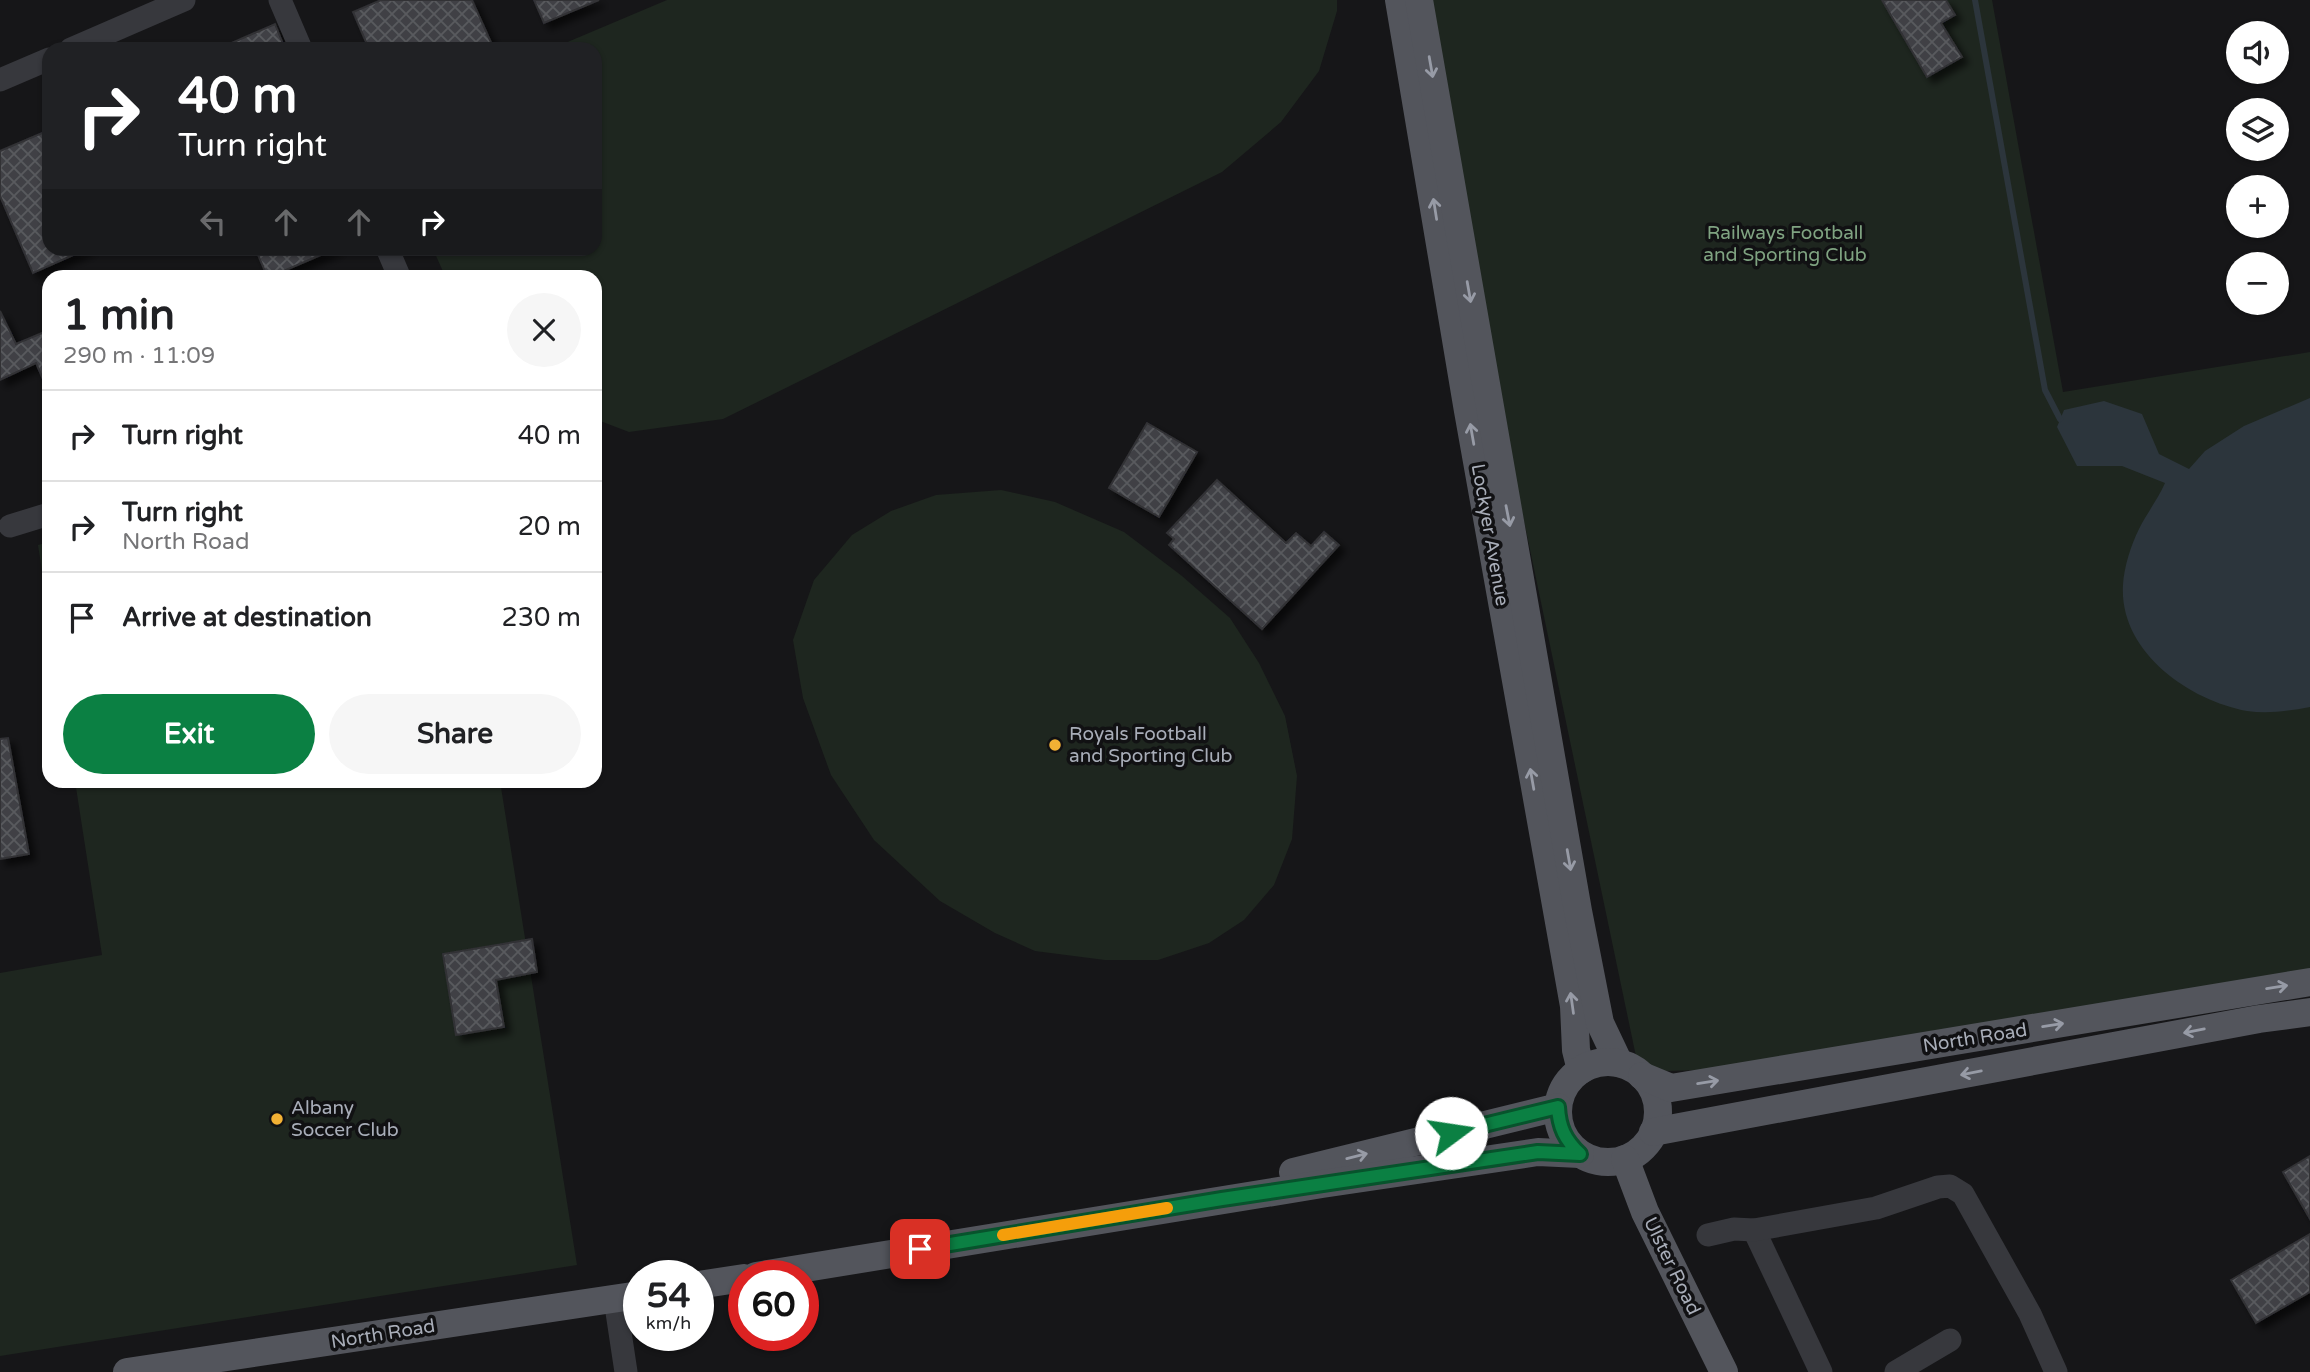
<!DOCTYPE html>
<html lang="en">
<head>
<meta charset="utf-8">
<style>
  :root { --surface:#fff; --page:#f6f6f6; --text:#202124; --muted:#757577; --line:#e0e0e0; --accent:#0b8043 }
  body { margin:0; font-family:"Varela Round",sans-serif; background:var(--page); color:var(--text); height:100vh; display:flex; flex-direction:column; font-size:26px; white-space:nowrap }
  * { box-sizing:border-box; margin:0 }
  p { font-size:23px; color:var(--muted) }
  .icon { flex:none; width:38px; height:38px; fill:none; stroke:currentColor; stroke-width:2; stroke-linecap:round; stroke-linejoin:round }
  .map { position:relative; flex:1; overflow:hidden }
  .sheet { position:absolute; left:42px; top:270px; width:560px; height:518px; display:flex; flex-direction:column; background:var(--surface); border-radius:21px; box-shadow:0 2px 5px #0004 }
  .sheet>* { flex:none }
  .hud { position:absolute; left:42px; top:42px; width:560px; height:214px; border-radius:21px; box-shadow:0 2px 5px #0004; background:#202124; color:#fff; overflow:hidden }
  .fabs { position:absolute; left:2226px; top:21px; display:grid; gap:14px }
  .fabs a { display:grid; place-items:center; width:63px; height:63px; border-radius:50%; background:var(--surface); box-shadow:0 2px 5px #0004; font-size:35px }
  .speed { position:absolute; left:623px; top:1260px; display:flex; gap:14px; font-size:35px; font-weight:700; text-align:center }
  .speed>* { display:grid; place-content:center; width:91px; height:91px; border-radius:50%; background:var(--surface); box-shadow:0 2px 5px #0004; line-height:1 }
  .speed small { font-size:18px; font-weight:400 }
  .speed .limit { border:10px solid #d22; background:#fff; color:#111 }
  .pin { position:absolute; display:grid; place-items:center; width:60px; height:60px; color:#fff; margin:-30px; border-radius:14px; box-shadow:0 4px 10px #0006 }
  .me { position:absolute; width:77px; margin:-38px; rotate:76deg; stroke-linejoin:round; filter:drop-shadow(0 0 5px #0008) }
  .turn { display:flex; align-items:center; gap:24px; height:147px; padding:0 21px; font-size:32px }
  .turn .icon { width:91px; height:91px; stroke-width:2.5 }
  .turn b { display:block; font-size:49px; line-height:60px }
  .lanes { display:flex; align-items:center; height:66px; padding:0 21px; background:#0003; justify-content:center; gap:35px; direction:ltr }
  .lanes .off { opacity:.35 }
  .round { display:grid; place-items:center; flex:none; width:74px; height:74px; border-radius:37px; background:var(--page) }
  .headline { display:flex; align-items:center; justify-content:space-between; height:119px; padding:0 21px }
  h1 { font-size:42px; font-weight:700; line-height:52px }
  .cta { display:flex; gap:14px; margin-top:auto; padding:14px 21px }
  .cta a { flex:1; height:80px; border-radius:42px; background:var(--accent); color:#fff; font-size:28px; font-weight:700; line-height:80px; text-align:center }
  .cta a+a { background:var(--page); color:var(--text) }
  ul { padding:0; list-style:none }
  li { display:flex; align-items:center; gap:21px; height:91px; padding:0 21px; border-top:2px solid var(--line) }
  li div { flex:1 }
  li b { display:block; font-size:26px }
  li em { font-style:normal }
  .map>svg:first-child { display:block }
</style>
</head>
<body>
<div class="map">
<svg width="2310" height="1372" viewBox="0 0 2310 1372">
  <defs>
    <pattern id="building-cross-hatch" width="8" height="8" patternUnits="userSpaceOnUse" patternTransform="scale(1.75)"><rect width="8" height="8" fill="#404145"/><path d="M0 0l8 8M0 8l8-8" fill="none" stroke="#595a5e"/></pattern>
    <filter id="shadow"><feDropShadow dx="6" dy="6" stdDeviation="3.5" flood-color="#0009"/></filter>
  </defs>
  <rect width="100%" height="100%" fill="#161618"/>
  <g fill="#1e261f">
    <path d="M667,0H1337V11L1319,71L1281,122L1222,172L723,419L629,432L595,419V276H445L433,249L595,248V49H551Z"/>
    <path d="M1415,0H1992L2063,392L2310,352V972L1703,1070L1666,1071L1638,1066Z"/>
    <path d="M1001,490L1055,502L1124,532L1182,576L1230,618L1259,663L1285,716L1297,776L1292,839L1274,885L1244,920L1209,943L1158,960H1105L1035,951L995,933L940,901L874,840L831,775L803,698L793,640L814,580L852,535L891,511L936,495Z"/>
    <path d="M49,542V616L38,545Z"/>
    <path d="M75,781H500L577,1265L0,1356V973L102,955Z"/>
  </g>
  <path fill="#2c353c" d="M2310,398V707C2289,711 2268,714 2247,711C2188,700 2119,651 2123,585C2124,567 2131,545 2139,529C2147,513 2158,499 2165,483L2122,466H2077L2057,427L2064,410L2104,401L2142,414L2159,454L2189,469L2205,451L2244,426Z"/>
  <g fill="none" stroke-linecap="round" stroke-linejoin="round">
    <path stroke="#2c353c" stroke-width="6" d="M1975,0L2045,390L2060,419"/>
  </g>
  <g fill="url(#building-cross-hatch)" stroke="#303034" stroke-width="2" filter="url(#shadow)">
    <path d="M381,0H472L494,49H369L353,12Z"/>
    <path d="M534,0H599L544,23Z"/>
    <path d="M1882,0H1946L1955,15L1941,23L1962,57L1927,77Z"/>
    <path d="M275,24L285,49H218Z"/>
    <path d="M49,130V248H89L33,273L0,196V151Z"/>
    <path d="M255,248H337L272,276H267Z"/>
    <path d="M0,311L16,344L49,330V393L36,363L0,380Z"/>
    <path d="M1147,423L1197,452L1159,517L1109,488Z"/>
    <path d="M1217,480L1286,543L1296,533L1311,546L1324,532L1339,545L1262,629L1169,545L1174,539L1167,533Z"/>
    <path d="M8,738L29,854L0,859V739Z"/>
    <path d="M532,939L537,972L496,980L504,1027L456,1035L443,954Z"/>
    <path d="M2310,1156V1219L2283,1172Z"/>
    <path d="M2310,1234V1292L2256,1323L2231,1280Z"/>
  </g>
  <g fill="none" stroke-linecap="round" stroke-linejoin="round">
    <g stroke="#37383d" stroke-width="23">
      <path d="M280,0L301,49"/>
      <path d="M71,49L184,0"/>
      <path d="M0,80L49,59"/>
      <path d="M387,248L399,276"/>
      <path d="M10,526L49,514"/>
      <path d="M1754,1230L1821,1372"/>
      <path d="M1708,1235L1734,1229L1754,1230L1876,1208L1938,1187L1950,1186L1963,1194L2030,1314L2056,1372"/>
      <path d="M615,1299L626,1372"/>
      <path d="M1896,1372L1950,1340"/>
    </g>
    <g stroke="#53555c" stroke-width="28">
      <path d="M1399,0L1468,411L1574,1006L1576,1050L1581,1070"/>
      <path d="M1419,0L1578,911L1600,1023L1619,1063"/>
      <circle cx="1608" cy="1112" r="50"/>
      <path d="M1642,1076L1671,1088L2310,982"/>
      <path d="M1653,1132L2259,1019L2310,1012"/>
      <path d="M1625,1159L1645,1212L1724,1372"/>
      <path d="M1293,1172L1558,1107"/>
      <path d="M756,1276L1322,1184L1538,1152L1580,1154"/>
      <path d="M698,1285L744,1278"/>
      <path d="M127,1372L639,1295"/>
    </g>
  </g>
  <defs><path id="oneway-shaft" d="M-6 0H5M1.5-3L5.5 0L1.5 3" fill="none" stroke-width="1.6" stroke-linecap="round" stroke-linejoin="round" transform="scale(1.75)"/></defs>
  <g stroke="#979ba6">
    <use href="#oneway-shaft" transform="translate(1431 67) rotate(80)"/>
    <use href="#oneway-shaft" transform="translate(1435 209) rotate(-99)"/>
    <use href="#oneway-shaft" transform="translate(1469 292) rotate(80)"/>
    <use href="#oneway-shaft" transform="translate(1472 434) rotate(-100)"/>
    <use href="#oneway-shaft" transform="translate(1508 516) rotate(79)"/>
    <use href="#oneway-shaft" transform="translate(1532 779) rotate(-100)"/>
    <use href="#oneway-shaft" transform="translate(1569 860) rotate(80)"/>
    <use href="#oneway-shaft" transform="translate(2277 987) rotate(-9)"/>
    <use href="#oneway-shaft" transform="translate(1572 1003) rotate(-98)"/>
    <use href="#oneway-shaft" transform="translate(2053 1025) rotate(-9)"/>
    <use href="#oneway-shaft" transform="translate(2194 1031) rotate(169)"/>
    <use href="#oneway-shaft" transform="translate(1971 1073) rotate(169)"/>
    <use href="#oneway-shaft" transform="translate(1708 1082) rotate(-9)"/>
    <use href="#oneway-shaft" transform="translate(1357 1156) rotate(-14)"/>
  </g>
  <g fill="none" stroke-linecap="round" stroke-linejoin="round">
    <g stroke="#07532c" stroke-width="18">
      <path id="route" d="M920,1249L1222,1199L1538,1152L1580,1154C1565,1140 1559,1127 1558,1107L1451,1133"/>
    </g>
    <use href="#route" stroke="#0b8043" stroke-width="12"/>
    <path stroke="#f59e0b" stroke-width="12" d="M1003,1235L1167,1208"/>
  </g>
  <g fill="#f2b134" stroke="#111113" stroke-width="2.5">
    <circle cx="1055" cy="745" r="7"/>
    <circle cx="277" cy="1119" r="7"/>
  </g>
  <g text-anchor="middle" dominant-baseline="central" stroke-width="7" stroke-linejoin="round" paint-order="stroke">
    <g font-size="19" fill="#7fa381" stroke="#111113">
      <text x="1785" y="233">Railways Football<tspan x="1785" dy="22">and Sporting Club</tspan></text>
    </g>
    <g font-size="19" fill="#a8adb8" stroke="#111113">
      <text transform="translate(1490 535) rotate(80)">Lockyer Avenue</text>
      <text transform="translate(1975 1038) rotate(-9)">North Road</text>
      <text transform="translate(1672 1266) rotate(64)">Ulster Road</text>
      <text transform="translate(383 1334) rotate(-9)">North Road</text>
    </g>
    <g font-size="19" fill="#a8adb8" stroke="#111113" text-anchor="start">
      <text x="1069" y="734">Royals Football<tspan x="1069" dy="22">and Sporting Club</tspan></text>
      <text x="291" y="1108">Albany<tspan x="291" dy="22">Soccer Club</tspan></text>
    </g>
  </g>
</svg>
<div class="fabs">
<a><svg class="icon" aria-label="sound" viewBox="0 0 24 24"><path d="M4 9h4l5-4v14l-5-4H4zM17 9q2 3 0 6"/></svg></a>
<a><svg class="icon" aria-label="layers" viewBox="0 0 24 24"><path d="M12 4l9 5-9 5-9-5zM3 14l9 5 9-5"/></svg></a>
<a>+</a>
<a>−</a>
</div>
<div class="speed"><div>54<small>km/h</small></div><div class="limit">60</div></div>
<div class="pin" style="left:920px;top:1249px;background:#d93025"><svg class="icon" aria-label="arrive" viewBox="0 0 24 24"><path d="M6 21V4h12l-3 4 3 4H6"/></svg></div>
<svg class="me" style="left:1451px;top:1133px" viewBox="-20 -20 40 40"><circle r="19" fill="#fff"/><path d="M0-13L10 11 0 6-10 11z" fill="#0b8043"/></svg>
<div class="hud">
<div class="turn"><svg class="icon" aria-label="right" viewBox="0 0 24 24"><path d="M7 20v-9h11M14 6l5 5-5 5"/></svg><div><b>40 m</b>Turn right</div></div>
<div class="lanes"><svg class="icon off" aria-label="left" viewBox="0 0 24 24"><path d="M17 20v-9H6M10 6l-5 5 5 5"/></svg><svg class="icon off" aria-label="ahead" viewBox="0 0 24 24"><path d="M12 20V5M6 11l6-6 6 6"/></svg><svg class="icon off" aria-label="ahead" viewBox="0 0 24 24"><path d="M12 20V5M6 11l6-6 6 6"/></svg><svg class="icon" aria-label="right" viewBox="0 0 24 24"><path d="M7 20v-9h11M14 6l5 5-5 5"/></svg></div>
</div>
<section class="sheet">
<div class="headline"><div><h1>1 min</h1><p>290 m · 11:09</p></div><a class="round"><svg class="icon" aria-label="close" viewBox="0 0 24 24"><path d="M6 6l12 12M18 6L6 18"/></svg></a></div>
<ul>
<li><svg class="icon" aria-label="right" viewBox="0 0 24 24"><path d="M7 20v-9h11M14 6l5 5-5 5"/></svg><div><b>Turn right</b></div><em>40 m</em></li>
<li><svg class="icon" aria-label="right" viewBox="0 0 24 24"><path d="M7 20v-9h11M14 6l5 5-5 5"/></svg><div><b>Turn right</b><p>North Road</p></div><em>20 m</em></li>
<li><svg class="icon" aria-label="arrive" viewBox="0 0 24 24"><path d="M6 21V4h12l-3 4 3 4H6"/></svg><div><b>Arrive at destination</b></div><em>230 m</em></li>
</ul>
<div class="cta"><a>Exit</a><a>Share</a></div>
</section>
</div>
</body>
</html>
